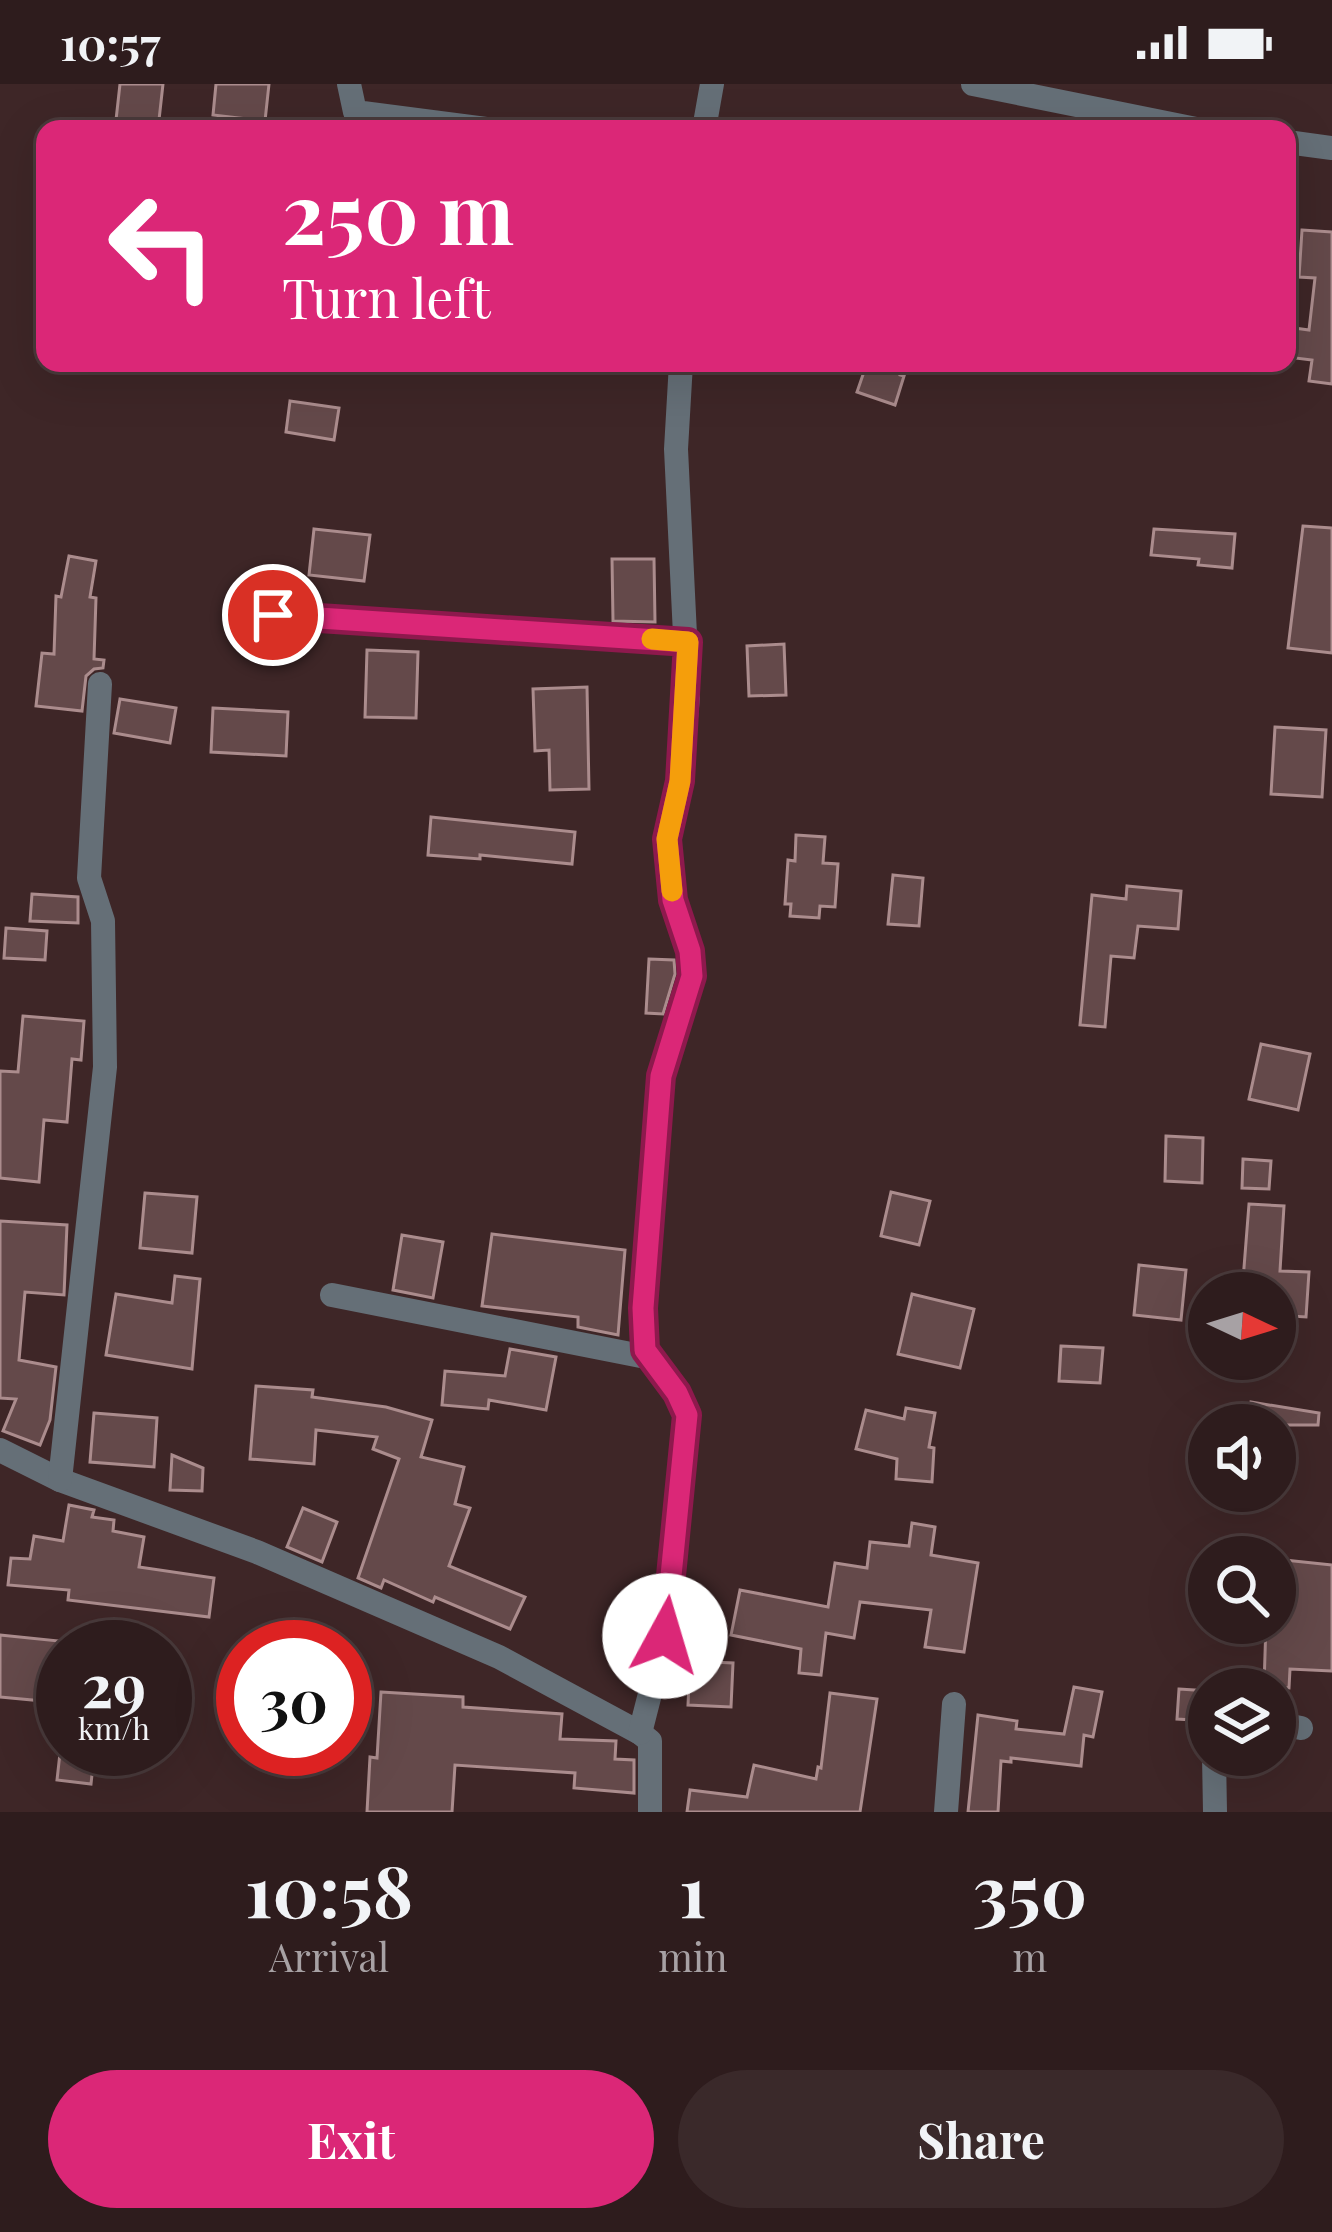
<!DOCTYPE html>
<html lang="en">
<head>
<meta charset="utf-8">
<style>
  :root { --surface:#2e1c1d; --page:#3a292a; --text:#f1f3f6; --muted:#a7a1a4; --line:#493a3b; --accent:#db2777 }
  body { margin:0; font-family:"Playfair Display",serif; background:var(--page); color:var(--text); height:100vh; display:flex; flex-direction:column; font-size:45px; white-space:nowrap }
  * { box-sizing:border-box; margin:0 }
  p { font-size:39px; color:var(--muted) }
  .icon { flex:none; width:66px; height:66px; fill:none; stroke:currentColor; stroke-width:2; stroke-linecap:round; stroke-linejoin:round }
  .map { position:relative; height:1728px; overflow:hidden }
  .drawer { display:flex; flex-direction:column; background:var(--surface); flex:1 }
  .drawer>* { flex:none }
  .hud { position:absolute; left:36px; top:36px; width:1260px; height:252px; border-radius:24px; box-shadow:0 12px 48px #0002,0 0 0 3px var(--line); background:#db2777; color:#fff; overflow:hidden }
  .needle { width:78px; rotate:94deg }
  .tools { position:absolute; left:1188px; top:1188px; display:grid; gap:24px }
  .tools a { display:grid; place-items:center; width:108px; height:108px; border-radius:50%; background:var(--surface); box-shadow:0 12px 48px #0002,0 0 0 3px var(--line); font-size:60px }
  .speed { position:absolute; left:36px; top:1536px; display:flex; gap:24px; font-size:60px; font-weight:700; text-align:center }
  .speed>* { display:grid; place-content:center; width:156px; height:156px; border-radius:50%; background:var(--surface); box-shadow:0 12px 48px #0002,0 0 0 3px var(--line); line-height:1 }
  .speed small { font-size:30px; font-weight:400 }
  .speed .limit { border:18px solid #d22; background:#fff; color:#111 }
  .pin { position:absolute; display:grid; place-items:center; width:102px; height:102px; color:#fff; margin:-51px; border:6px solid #fff; border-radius:50%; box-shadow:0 3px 12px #0007 }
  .me { position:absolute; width:132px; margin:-66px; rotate:6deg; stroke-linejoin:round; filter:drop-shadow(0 0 9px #0008) }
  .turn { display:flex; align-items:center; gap:42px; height:252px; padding:0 48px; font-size:54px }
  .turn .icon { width:156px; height:156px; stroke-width:2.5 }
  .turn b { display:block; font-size:84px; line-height:102px }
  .eta { display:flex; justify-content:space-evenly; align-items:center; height:204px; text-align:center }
  .eta b { font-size:72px; font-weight:700; line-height:84px }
  .action { display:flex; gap:24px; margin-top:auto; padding:24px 48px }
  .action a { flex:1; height:138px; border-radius:72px; background:var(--accent); color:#fff; font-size:48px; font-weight:700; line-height:138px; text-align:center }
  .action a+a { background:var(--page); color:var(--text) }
  .status { display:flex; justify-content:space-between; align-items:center; height:84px; padding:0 60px; background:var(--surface); direction:ltr }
  .status svg { height:33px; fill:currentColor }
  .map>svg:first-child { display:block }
</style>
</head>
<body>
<div class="status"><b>10:57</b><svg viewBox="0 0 49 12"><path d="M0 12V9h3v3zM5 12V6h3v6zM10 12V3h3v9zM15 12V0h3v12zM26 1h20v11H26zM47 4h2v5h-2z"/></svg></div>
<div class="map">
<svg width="1332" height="1728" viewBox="0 0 1332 1728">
  <rect width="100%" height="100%" fill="#3e2627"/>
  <g fill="#64494a" stroke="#ab8c8d" stroke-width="3">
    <path d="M120,0H163L158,45H115Z"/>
    <path d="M216,0H269L265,37L213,31Z"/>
    <path d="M1302,146L1332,148V300L1309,297L1312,276L1287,273V243L1309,246L1315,194L1299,193Z"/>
    <path d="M867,279H902L900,291L904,292L895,321L857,308Z"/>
    <path d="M290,317L339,324L334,356L286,348Z"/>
    <path d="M1303,442L1332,444V569L1288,564Z"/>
    <path d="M314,445L370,451L364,497L309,491Z"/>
    <path d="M1154,445L1235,450L1232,484L1198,481L1199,475L1151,471Z"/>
    <path d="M69,472L96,477L90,513L96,514L94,575L104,576L103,584L94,585L86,592L82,627L36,622L42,569L54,570L56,512L61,513Z"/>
    <path d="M612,475H654L655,538L613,537Z"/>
    <path d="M784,560L786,611L749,612L747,562Z"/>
    <path d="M367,566L418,568L416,634L365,633Z"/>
    <path d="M587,603L589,705L550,706L549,666L535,667L533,605Z"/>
    <path d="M120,615L176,624L170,659L114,649Z"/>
    <path d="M213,624L288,628L286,672L211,668Z"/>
    <path d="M1275,643L1326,646L1322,713L1271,710Z"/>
    <path d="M431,733L575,748L572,780L480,771V775L428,771Z"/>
    <path d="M796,751L825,753L823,779L838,780L835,823L820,822L819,834L790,832L791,820H785L788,776L795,777Z"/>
    <path d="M893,791L923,794L919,842L888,840Z"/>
    <path d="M1127,802L1181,807L1178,845L1138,842L1134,874L1111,872L1105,943L1080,941L1092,811L1126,815Z"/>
    <path d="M32,810L78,813V839L30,837Z"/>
    <path d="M6,844L47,847L45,876L4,874Z"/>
    <path d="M649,875L674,876L675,890L663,930L646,929Z"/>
    <path d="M23,932L84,937L81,976L72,975L67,1038L44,1036L39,1098L0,1094V987L18,988Z"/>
    <path d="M1261,960L1310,970L1298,1026L1249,1015Z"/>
    <path d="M1166,1052L1203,1054L1202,1099L1165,1097Z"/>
    <path d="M1243,1075L1271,1077L1269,1105L1242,1104Z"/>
    <path d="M891,1108L930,1117L919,1161L881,1152Z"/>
    <path d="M145,1109L197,1113L192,1169L140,1164Z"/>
    <path d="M1249,1120L1284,1122L1280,1187L1309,1188L1306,1233L1275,1231V1209H1242Z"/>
    <path d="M0,1137L67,1141L64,1211L25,1208L19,1276L56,1283L50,1336L40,1361L3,1347L16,1315L0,1314Z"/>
    <path d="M492,1150L625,1166L618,1251L578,1243V1233L482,1222Z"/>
    <path d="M402,1151L443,1158L433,1214L393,1206Z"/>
    <path d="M1139,1181L1186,1186L1181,1236L1134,1231Z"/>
    <path d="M175,1192L200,1195L192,1285L106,1271L116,1210L172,1219Z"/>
    <path d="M912,1210L974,1225L960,1284L898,1270Z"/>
    <path d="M1061,1262L1103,1264L1100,1299L1059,1297Z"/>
    <path d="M510,1265L556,1273L546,1326L489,1316L488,1325L442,1321L445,1287L505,1292Z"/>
    <path d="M256,1302L313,1306L312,1313L386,1323L432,1336L421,1373L464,1383L455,1420L470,1424L449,1482L525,1513L510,1545L435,1513L433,1518L384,1496L381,1504L358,1494L399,1375L373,1365L377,1353L316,1346L314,1380L250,1375Z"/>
    <path d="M1251,1318L1319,1329L1318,1341H1248Z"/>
    <path d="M906,1324L935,1329L929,1363L934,1364L932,1398L896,1395L897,1375L856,1365L866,1326L904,1335Z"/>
    <path d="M94,1329L157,1334L154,1383L90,1378Z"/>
    <path d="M172,1371L203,1384L202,1407L170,1406Z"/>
    <path d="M69,1421L94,1426L92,1433L114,1436L113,1447L144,1453L139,1483L214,1494L209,1533L68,1516L69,1506L8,1501L11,1474L30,1475L34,1452L63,1457Z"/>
    <path d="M303,1424L337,1438L322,1478L287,1463Z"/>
    <path d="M912,1439L935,1443L931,1471L978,1479L964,1568L925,1563L931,1526L860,1518L854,1554L826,1549L821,1591L799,1589L801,1565L731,1551L740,1506L828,1523L835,1479L867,1484L870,1458L909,1462Z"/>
    <path d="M1275,1475L1332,1481V1587L1290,1585L1289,1604L1264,1602L1266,1539H1275Z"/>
    <path d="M0,1551L59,1557L54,1618L0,1613Z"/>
    <path d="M690,1577L733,1579L731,1623L688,1621Z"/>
    <path d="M1074,1603L1102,1608L1093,1653L1084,1651L1081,1682L1011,1674V1678L1001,1677L998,1728H968L978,1631L1017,1637L1016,1645L1064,1650Z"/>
    <path d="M1179,1605L1209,1607V1637L1177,1635Z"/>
    <path d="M381,1608L463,1613V1623L562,1630L560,1655L616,1657L615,1675L634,1676V1709L574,1704L575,1689L455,1681L452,1728H367L370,1673L377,1674Z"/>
    <path d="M830,1609L877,1615L860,1728H687L690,1706L747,1713L754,1681L816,1695L818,1683L821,1684Z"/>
    <path d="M60,1669L94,1672L91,1700L57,1696Z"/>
  </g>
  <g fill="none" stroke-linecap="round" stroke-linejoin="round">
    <g stroke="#656f77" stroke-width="24">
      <path d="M349,0L355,28L486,45"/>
      <path d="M973,0L1196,45"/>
      <path d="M704,45L712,0"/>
      <path d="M1287,58L1332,64"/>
      <path d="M273,531L687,558"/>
      <path d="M332,1211L651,1274"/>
      <path d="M0,1366L60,1396L257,1468L499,1573L640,1649L650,1657V1728"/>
      <path d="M60,1396L105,983L103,837L89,794L100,600"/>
      <path d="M1275,1639L1301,1644"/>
      <path d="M640,1649L665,1551L687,1354V1331L677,1309L645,1266L643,1224L661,992L692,892L690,867L673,816L667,755L680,697L688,613L676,365L681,279"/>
      <path d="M1214,1671L1215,1728"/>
      <path d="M946,1728L954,1620"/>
    </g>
  </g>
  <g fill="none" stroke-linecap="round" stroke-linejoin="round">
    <g stroke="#8e194d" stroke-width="30">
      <path id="route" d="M273,531L688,558L680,697L667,755L673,816L690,867L692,892L661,992L643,1224L645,1266L677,1309L687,1331L665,1552"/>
    </g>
    <use href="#route" stroke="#db2777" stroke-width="21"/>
    <path stroke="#f59e0b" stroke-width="21" d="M652,555L688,558L680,697L667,755L672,807"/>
  </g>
</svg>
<div class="tools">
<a><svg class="needle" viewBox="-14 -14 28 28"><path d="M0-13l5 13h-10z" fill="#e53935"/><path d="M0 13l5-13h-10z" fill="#a7a1a4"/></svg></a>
<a><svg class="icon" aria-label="sound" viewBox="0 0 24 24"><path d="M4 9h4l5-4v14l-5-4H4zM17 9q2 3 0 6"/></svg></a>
<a><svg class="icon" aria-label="search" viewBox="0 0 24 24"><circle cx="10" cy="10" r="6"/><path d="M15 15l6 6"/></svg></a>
<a><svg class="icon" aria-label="layers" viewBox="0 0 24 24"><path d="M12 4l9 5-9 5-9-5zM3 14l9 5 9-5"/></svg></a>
</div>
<div class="speed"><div>29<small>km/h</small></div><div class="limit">30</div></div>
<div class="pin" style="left:273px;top:531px;background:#d93025"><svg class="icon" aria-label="arrive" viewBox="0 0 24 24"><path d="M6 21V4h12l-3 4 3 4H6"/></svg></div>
<svg class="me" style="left:665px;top:1552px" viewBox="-20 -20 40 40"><circle r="19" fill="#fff"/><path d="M0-13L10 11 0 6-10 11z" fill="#db2777"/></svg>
<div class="hud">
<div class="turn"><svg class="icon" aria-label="left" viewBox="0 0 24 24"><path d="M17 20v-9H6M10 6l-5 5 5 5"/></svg><div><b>250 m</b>Turn left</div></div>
</div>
</div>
<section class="drawer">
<div class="eta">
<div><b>10:58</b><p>Arrival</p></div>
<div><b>1</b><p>min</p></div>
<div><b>350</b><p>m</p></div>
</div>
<div class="action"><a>Exit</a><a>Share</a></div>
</section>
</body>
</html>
